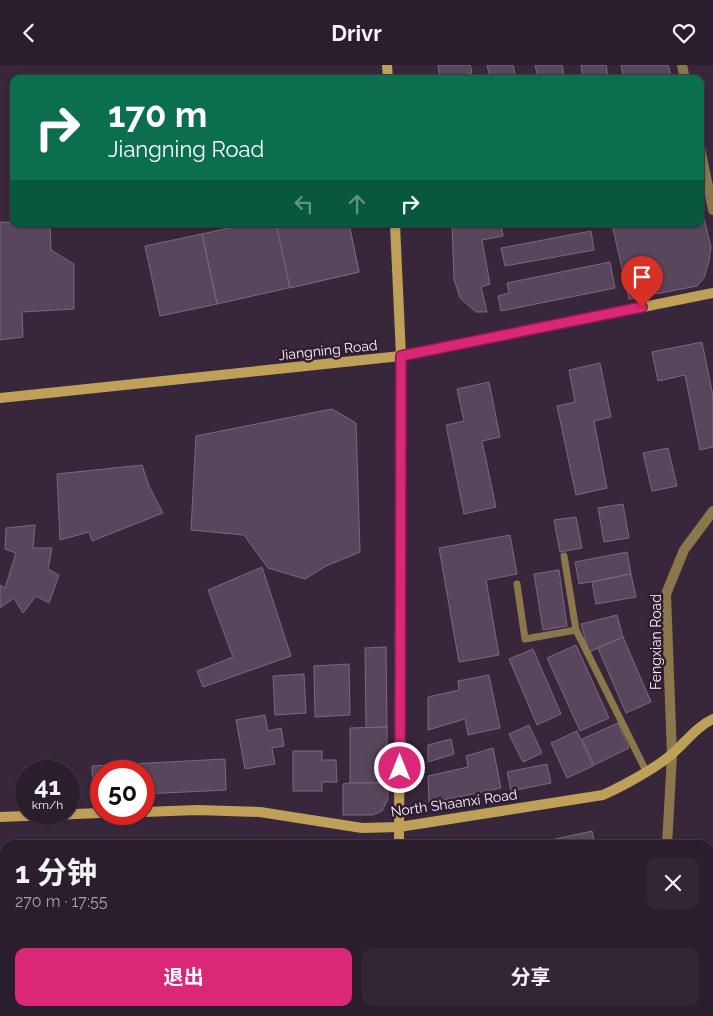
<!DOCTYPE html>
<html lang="zh">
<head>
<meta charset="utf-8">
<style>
  :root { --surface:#2a1d2c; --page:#322634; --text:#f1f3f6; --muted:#a5a2a9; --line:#463b48; --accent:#db2777 }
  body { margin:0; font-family:Raleway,"Noto Sans SC",sans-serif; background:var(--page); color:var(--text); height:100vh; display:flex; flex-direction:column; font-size:19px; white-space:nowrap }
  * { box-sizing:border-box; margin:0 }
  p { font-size:16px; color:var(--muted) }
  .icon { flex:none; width:28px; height:28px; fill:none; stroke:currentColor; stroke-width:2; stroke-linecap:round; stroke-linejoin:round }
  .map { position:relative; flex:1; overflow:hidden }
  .drawer { position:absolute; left:0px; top:775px; width:714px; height:176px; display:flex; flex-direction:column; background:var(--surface); border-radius:15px 15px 0 0; box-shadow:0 1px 4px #0004,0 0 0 1px var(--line) }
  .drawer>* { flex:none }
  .banner { position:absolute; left:10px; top:10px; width:694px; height:152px; border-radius:10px; box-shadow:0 1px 4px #0004,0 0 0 1px var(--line); background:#0b6e4f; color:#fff; overflow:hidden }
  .speed { position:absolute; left:15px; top:695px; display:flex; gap:10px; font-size:25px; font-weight:700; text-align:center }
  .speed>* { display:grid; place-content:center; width:65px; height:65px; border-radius:50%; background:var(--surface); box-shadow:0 1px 4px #0004,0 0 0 1px var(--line); line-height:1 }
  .speed small { font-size:12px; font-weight:400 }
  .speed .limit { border:8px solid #d22; background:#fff; color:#111 }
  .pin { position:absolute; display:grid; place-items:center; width:42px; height:42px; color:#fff; margin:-51px -21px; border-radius:50% 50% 50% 0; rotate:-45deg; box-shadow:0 0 5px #0007 }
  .pin .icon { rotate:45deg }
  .me { position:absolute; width:55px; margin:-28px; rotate:0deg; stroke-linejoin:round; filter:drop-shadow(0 0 4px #0008) }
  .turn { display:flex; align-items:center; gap:18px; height:105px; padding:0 15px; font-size:22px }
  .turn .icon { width:65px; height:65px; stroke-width:2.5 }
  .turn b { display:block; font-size:35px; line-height:42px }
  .lanes { display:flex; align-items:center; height:48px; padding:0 15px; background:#0003; justify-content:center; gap:25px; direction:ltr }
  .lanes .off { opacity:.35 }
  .round { display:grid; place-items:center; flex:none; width:52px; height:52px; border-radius:10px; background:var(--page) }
  .headline { display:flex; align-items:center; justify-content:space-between; height:85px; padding:0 15px }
  h1 { font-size:30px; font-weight:700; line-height:38px }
  .primary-button { display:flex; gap:10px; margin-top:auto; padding:10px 15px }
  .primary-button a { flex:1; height:58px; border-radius:10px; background:var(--accent); color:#fff; font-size:20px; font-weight:700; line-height:58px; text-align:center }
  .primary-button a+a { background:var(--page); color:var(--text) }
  header { display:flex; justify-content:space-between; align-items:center; height:65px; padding:0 15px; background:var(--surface); font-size:22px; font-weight:700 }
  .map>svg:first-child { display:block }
</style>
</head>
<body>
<header><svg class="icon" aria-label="back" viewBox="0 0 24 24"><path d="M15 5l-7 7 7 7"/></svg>Drivr<svg class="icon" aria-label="heart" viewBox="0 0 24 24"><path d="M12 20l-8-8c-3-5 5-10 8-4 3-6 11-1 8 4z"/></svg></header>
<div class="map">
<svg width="713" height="951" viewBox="0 0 713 951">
  <rect width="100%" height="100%" fill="#38273b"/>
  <g fill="#58475c" stroke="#7b687e">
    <path d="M438,0H470L472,8L466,10L467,14H440Z"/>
    <path d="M487,0H513L516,14H490Z"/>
    <path d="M535,0H562L565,14H538Z"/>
    <path d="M581,0H606L608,11L595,14H583Z"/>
    <path d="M621,0H668L672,14H624Z"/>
    <path d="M700,137L711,182L709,196L704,213L697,221L629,234L612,159H700Z"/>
    <path d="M0,157L50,159L51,185L74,199V244L22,247L23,272L0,275Z"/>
    <path d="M246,159H349L359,207L217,239L202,169Z"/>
    <path d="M276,159H349L359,207L290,223Z"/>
    <path d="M452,159H501L503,171L482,175L490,219L481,222L487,247H476L460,233L454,214Z"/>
    <path d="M591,166L594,185L505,201L501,183Z"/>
    <path d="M202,169L217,239L160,251L145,181Z"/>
    <path d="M610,197L615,223L501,246L498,231L509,228L507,218Z"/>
    <path d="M702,277L713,331V382L700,385L685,310L658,316L652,287Z"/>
    <path d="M600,298L611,352L594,356L607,423L576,430L557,341L575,337L569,305Z"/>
    <path d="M489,317L500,372L482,376L496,442L464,449L446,360L464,356L457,324Z"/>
    <path d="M332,344L356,358L360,487L326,501L305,514L268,503L244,470L191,465L196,371Z"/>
    <path d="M668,383L677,421L652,426L643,388Z"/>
    <path d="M142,400L149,421L163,448L92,476L89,467L60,475L57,409Z"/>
    <path d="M623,439L629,473L604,477L598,443Z"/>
    <path d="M576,452L582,483L560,487L554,455Z"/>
    <path d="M35,460L33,483H52L48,504L59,510L49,538L36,531L23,548L14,533L0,543V520L5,523L16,488L5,484L6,463Z"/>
    <path d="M510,470L517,509L486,515L499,590L459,597L439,483Z"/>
    <path d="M627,487L631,509L579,519L575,497Z"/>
    <path d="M262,502L291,591L203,622L197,606L233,592L208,525Z"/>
    <path d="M559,505L567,561L543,565L534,509Z"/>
    <path d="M631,509L636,532L596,539L592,517Z"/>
    <path d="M617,550L623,572L589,587L581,559Z"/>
    <path d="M623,572L651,637L626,648L598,583Z"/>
    <path d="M576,580L609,653L580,666L547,593Z"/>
    <path d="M386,582L387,662L366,663L365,583Z"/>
    <path d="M533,584L561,649L537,660L509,594Z"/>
    <path d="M349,599L350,650L315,652L314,601Z"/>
    <path d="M304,609L306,648L275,650L273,611Z"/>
    <path d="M489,610L500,663L468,670L465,654L428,665V632L459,625L458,616Z"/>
    <path d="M265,650L268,666L281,663L284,681L272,683L275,699L245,704L236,655Z"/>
    <path d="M618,658L629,683L594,700L582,674Z"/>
    <path d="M529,660L542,688L523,697L509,669Z"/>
    <path d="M387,662V718H350V663Z"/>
    <path d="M577,666L593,701L567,713L551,678Z"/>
    <path d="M451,674L454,689L428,697V680Z"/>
    <path d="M493,683L501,723L429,738L428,711L468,702L466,691Z"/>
    <path d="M293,686H322V695H336L337,717H322V726H293Z"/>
    <path d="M225,694L226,725L144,729V706H101V732H93L92,701Z"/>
    <path d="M547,699L551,718L511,726L507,707Z"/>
    <path d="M350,718H387L388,734L382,746L373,750H343V719Z"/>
    <path d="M592,766L595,780H542V777Z"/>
    <path d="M713,898V950L709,935V899Z"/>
    <path d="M70,946H93L94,951H70Z"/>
    <rect x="313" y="946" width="22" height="5"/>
    <rect x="434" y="946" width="39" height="5"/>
    <path d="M357,948L378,949V951H356Z"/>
  </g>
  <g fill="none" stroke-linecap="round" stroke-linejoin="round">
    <g stroke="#8a774c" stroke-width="7">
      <path d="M564,491L576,565L646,706"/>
      <path d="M517,519L525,574L576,565"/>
    </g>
    <g stroke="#8a774c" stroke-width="10">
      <path d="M682,0L685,14"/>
      <path d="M700,83L713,145"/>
      <path d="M667,780L672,690L666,529L684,485L713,446"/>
      <path d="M657,951V946"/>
    </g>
    <g stroke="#bfa058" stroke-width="10">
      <path d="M387,0L388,14"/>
      <path d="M395,159L401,291L399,780"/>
      <path d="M0,333L401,291L713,228"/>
      <path d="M144,747L197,745L260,747L362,763L399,762L603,730C623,721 656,703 672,689C686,677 696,662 713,654"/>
      <path d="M0,752L101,748"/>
      <path d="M398,951V946"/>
    </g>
  </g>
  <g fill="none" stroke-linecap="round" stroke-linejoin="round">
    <g stroke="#8e194d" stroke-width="12">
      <path id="route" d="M400,703L401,291L642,242"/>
    </g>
    <use href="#route" stroke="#db2777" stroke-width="9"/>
  </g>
  <g text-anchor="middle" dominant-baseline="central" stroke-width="5" stroke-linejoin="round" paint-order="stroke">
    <g font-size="14" fill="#fbf0fd" stroke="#2e1e30">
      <text transform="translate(328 285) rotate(-6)">Jiangning Road</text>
      <text transform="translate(656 577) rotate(-90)">Fengxian Road</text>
      <text transform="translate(454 738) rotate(-8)">North Shaanxi Road</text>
    </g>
  </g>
</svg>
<div class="speed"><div>41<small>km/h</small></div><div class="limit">50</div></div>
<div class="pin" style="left:642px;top:242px;background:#d93025"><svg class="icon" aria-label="arrive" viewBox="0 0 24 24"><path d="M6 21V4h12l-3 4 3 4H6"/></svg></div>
<svg class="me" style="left:400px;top:703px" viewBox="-20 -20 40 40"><circle r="17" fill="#db2777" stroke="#fff" stroke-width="3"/><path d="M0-11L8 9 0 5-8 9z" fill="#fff"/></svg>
<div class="banner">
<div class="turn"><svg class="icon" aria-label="right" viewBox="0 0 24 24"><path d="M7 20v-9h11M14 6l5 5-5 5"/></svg><div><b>170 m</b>Jiangning Road</div></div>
<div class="lanes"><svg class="icon off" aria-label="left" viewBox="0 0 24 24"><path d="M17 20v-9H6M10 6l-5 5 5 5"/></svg><svg class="icon off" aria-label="ahead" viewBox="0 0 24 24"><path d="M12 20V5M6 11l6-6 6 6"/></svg><svg class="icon" aria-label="right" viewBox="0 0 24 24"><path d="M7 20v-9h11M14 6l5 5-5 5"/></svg></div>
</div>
<section class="drawer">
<div class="headline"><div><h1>1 分钟</h1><p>270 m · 17:55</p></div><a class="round"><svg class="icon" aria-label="close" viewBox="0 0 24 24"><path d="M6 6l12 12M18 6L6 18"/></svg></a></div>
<div class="primary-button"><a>退出</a><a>分享</a></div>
</section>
</div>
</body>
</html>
